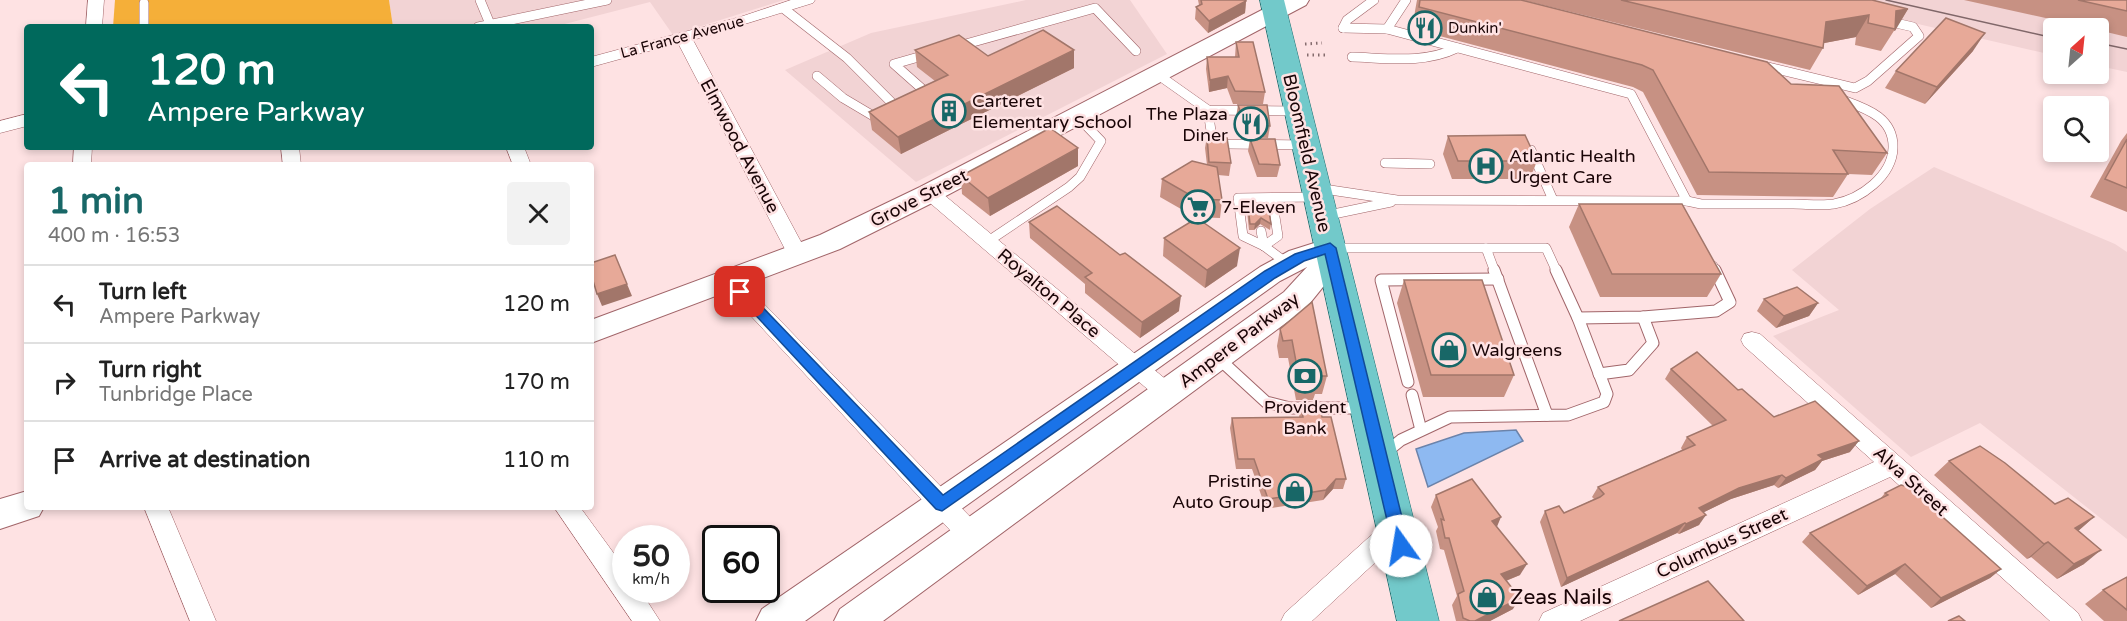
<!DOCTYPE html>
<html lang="en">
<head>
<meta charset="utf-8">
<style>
  :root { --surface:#fff; --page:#f2f2f2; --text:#222; --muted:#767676; --line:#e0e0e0; --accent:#186767 }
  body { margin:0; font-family:"Varela Round",sans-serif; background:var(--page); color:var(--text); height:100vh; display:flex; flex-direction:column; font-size:22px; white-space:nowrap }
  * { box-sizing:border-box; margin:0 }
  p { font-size:20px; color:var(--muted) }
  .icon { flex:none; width:33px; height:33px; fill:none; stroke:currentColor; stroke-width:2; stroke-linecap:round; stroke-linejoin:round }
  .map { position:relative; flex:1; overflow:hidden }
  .sheet { position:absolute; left:24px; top:162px; width:570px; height:348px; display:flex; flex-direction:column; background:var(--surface); border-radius:6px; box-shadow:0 3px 9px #0003 }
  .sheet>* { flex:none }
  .guide { position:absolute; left:24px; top:24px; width:570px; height:126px; border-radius:6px; box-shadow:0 3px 9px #0003; background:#00695c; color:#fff; overflow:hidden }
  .needle { width:39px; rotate:27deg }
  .controls { position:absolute; left:2043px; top:18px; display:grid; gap:12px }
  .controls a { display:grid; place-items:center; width:66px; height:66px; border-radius:6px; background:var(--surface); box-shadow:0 3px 9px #0003; font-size:30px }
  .speed { position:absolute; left:612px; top:525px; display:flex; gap:12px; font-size:30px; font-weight:700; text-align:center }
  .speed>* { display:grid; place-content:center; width:78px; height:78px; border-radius:50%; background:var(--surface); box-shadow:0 3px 9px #0003; line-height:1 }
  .speed small { font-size:15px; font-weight:400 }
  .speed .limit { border:3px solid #111; border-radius:9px; background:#fff; color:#111 }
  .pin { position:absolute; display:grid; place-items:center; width:51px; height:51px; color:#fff; margin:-26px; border-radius:12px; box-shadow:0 3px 9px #0006 }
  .me { position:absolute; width:66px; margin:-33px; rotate:347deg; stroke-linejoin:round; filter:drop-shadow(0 0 4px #0008) }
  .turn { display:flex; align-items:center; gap:21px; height:126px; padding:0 24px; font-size:27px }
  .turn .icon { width:78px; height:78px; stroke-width:2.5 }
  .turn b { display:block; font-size:42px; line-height:51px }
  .round { display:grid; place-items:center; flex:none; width:63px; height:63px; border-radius:6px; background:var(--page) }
  .head { display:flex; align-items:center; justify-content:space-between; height:102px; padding:0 24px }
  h1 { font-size:36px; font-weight:700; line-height:45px; color:var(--accent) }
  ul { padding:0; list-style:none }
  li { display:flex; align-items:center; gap:18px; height:78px; padding:0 24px; border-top:2px solid var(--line) }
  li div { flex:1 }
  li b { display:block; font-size:22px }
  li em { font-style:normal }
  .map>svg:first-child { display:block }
</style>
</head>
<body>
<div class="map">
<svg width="2127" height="621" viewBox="0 0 2127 621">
  <rect width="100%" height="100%" fill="#fee2e3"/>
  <g fill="#f2d3d4">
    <path d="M389,0H784L673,35L650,2L553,27H393Z"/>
    <path d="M1026,0H1130L1167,54L916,182L785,70L871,33Z"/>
    <path d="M1814,0H2127V72L2099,66L2098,28H2054L2053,55Z"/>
    <path d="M1934,167L2115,244L2127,252V539L1980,423L1911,457L1773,336L1839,310L1792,270L1870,209Z"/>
  </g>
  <path fill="#f5af39" d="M115,0H389L393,27H113Z"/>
  <path fill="#8eb9f1" stroke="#6b83aa" stroke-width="1.5" d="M1516,430L1523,441L1428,487L1416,449L1464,433Z"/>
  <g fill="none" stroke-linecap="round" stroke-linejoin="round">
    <g stroke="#a16569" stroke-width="10">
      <g id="lane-far1">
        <path d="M480,0L490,24"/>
        <path d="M144,3V27"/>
        <path d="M783,8L847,58L898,109L901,108"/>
        <path d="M478,27L607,0"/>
        <path d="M1343,28L1347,20L1374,0"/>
        <path d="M1387,29L1406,0"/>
        <path d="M955,47L1095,8L1136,51"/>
        <path d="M1352,57C1387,58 1424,64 1457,48"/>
        <path d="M1760,65L1855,88L1868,81L1919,36L1913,27L1887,21"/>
        <path d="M1157,74L1208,110L1298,111"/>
        <path d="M817,76L843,98L875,117L881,115"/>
        <path d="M926,96L929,95L894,64L929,54"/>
        <path d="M1208,110L1212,138L1227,144L1306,145"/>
        <path d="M1531,150L1553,200"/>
        <path d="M1385,163L1430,164"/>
        <path d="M1317,188L1397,200L1687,201L1631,94L1387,29L1343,28"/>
        <path d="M1687,201L1701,204C1732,204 1762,204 1793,204C1806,204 1821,206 1834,204C1861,199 1892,176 1893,148C1894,116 1864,108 1840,99"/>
        <path d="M1324,216L1391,202"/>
        <path d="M1261,231L1264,246"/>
        <path d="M987,242L1069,187L1080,177L1101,141L1077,116"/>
        <path d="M1264,246L1278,236L1272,198"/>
        <path d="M1333,248H1546L1557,272"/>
        <path d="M1486,248L1495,272"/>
        <path d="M1288,264L1264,246L1243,236L1238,198L1318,197"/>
        <path d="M1713,266L1716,272"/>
      </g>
    </g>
    <g stroke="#a16569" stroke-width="13">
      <g id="lane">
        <path d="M1494,270L1547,415"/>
        <path d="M1578,318L1643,317L1716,311L1730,302L1715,270"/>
        <path d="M1217,357L1266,402L1290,408H1363"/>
        <path d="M1599,374L1629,370L1653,343L1643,317"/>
        <path d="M1408,382L1381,280L1498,279"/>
        <path d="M1412,395L1421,430"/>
        <path d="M1385,453L1401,440L1450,417L1568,415L1604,402L1607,394L1578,318L1556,270"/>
      </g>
    </g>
    <g stroke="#a16569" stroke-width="1">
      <g id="street">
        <path d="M88,0H104L102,27H86Z"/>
        <path d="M791,0H815L813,3L693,40L808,255L805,260L798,262L791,260L788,255L678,43L591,67V57L740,17Z"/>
        <path d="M27,114V126L0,133V121Z"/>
        <path d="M74,147H92L91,165H73Z"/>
        <path d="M281,147H299L301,165H283Z"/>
        <path d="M506,147H524L531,165H513Z"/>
        <path d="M930,187L937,189L1175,387L1178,393L1175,399L1167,402L1159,399L923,197L920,193L923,189Z"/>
        <path d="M730,274L737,276L980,527L983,535L980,543L971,546L962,543L723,286L720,281L723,276Z"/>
        <path d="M1752,332L1760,334L2078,613L2082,621H2050L1890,477L1580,621H1539L1543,613L1874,462L1744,346L1741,340L1744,334Z"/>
        <path d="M144,507H168L216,621H190Z"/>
        <path d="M554,507H580L626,570V590H640L660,621H632Z"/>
        <path d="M1397,516L1406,520L1409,527L1406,534L1312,621H1281L1285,613L1388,520Z"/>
      </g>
    </g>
    <g stroke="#a16569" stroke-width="2">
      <g id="secondary">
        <path d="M1281,0H1309L1306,5L940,199L840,249L591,343V320L820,235L920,187Z"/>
        <path d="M1330,238L1340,241L1344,248L1327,282L1306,308L883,621H834L840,609L1284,292L1307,267L1280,281L805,621H756L762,609L1260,267L1289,251Z"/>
        <path d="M27,491V507H44L39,516L0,529V499Z"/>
      </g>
    </g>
    <g stroke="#166d6e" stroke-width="1">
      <path id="primary" d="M1260,0H1284L1439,621H1397Z"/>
    </g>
    <g stroke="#856c6e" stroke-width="3" stroke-dasharray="1.5 4" stroke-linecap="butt">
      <path d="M1305,44L1322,43"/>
      <path d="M1307,55H1325"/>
    </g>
    <use href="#lane-far1" stroke="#fff" stroke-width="9"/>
    <use href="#lane" stroke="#fff" stroke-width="11"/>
    <use href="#street" fill="#fff" fill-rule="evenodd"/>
    <use href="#secondary" fill="#fff" fill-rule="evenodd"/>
    <use href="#primary" fill="#72c9ca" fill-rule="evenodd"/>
    <g stroke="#806769" stroke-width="1.5">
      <path d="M1886,0L2054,38"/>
      <path d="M2098,43L2127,49"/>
    </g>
  </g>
  <g fill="#c79183">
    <path d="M1198,0H1246L1245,13L1208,33L1195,19L1196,7L1199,5Z"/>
    <path d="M1417,0H1521L1791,84L1887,153L1872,175L1848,174L1833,197L1697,195L1643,92L1633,87L1413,29L1415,11Z"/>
    <path d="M1522,0H1872L1908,9L1881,51L1855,45L1856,37L1824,43L1823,48L1810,70Z"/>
    <path d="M1964,0H2127V37L2098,30V28H2091Z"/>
    <path d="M1236,42L1265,92L1263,104H1233L1227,88L1209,92L1206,69L1207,57H1235Z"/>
    <path d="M915,50L988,56L1074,68L901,154L872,130L869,112L935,81L917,67Z"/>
    <path d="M1973,51L1925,104L1885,88L1896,71Z"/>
    <path d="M1238,105L1270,126L1268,138L1243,137L1236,117Z"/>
    <path d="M2127,133V212L2090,197L2121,141Z"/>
    <path d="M1207,136L1231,163L1229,176L1218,175L1222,200L1220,218L1195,217L1160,197L1162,179L1207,165L1205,148Z"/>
    <path d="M1448,136L1537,161L1530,179H1452L1443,154Z"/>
    <path d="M1250,139L1280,165L1277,177H1257L1248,151Z"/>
    <path d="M1078,166L990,216L962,194L961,176Z"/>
    <path d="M1579,204L1721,274L1707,297H1600L1569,227Z"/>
    <path d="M1248,205L1271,224L1270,230L1260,224L1254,230H1249L1247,211Z"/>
    <path d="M1029,222L1120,255L1179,311L1140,338L1085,293V284L1030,238Z"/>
    <path d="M1164,238L1237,266L1205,288L1163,256Z"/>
    <path d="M1404,280L1514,375L1504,397H1423L1397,303Z"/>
    <path d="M1764,299L1818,303L1809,316L1776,328L1757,311Z"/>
    <path d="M1280,329L1327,376L1322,394H1315L1313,400H1296L1288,358H1279L1277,346Z"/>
    <path d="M1671,369L1738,390L1774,417L1850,452L1822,461L1815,470L1778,488L1774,485L1731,499L1704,512L1699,525L1679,534L1677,533L1561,587L1540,522L1545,511L1564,513L1594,499L1592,497L1598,487L1682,450L1681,448L1687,437L1713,426L1665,379Z"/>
    <path d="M1301,405L1322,417L1346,479L1343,489H1333L1323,500L1266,509L1252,469H1236L1230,428L1232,418L1299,417Z"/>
    <path d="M1949,461L2055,504L2094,517L2078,531L2084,564L2057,579L2031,557L2027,559L1934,475Z"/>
    <path d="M1885,493L2001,569L1990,578L1931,608L1895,574L1858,595L1802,542L1810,533L1880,499Z"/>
    <path d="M1436,495L1497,527L1520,575L1506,581L1513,609L1490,621H1456L1452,605L1457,596L1444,550L1440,549L1436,531L1438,527L1431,507Z"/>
    <path d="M2127,577V621H2104L2085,604L2103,590Z"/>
  </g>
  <g fill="#a2766a">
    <path d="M1246,1L1245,13L1208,33L1209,21Z"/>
    <path d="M1908,9L1895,31H1894L1895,29L1896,11Z"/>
    <path d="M1869,15L1856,37L1814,45L1826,22Z"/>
    <path d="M1985,33L1973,51L1925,104L1937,87Z"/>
    <path d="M1074,50V68L901,154L898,137Z"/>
    <path d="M1228,76L1227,88L1209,92L1210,80Z"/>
    <path d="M1078,148V166L990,216L988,198Z"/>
    <path d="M1261,218L1260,224L1254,230L1255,224Z"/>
    <path d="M1240,248L1237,266L1205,288L1207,270Z"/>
    <path d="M627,284L632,296L602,306L597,294Z"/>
    <path d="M1181,296L1179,311L1140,338L1142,322Z"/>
    <path d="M1818,303L1809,316L1776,328L1784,316Z"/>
    <path d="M1859,441L1850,452L1822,461L1815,470L1778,488L1786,478L1818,455Z"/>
    <path d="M1782,475L1774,485L1731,499L1692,518L1699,508L1739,488Z"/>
    <path d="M1336,479L1333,489L1323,500L1326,490Z"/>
    <path d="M1706,515L1699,525L1679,534L1686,524Z"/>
    <path d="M1501,517L1496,529L1492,521Z"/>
    <path d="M2094,517L2077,532L2075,528Z"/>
    <path d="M1685,523L1677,533L1561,587L1567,578Z"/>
    <path d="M2048,542L2031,557L2027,559L2044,544Z"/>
    <path d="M2101,550L2084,564L2057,579L2074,564Z"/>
    <path d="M1527,564L1520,575L1495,585L1501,574Z"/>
    <path d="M1905,564L1895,574L1858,595L1867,586Z"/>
    <path d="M2001,569L1990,578L1931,608L1941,598Z"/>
    <path d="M1520,598L1513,609L1490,621H1475Z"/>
  </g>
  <g fill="#e7a998" stroke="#a2766a" stroke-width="1.5">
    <path d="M1201,0H1246V1L1209,21L1196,7L1202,4Z"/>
    <path d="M1420,0H1521L1767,62L1791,84L1839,86L1887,153L1833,150L1848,174L1709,172L1653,70L1642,65L1419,7Z"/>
    <path d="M1621,0H1872L1908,9L1896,11L1895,29L1868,23L1869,15L1826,22L1823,48Z"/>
    <path d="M2078,0H2127V11Z"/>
    <path d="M1946,18L1985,33L1937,87L1896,71Z"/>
    <path d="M1043,30L1074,50L898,137L869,112L948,75L915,50L959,35L988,56Z"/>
    <path d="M1236,42H1253L1265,92L1235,91L1228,76L1210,80L1207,57H1239Z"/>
    <path d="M1238,105H1267L1270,126L1245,125Z"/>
    <path d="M1050,128L1078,148L988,198L961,176Z"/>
    <path d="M1525,135L1537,161H1458L1448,136Z"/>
    <path d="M1207,136L1227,138L1231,163L1209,162Z"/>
    <path d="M1250,139H1275L1280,165L1259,164Z"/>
    <path d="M2127,139V188L2105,179Z"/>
    <path d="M1192,161L1217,167L1222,200L1197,199L1162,179Z"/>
    <path d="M1579,204H1682L1721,274H1612Z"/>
    <path d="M1248,205H1251L1253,209L1258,211L1265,205H1268L1271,224L1261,218L1255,224H1250Z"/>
    <path d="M1057,206L1120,255L1125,253L1181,296L1142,322L1085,277L1092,273L1029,222Z"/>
    <path d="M1197,218L1240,248L1207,270L1164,238Z"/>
    <path d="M615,255L627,284L597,294L591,274V263Z"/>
    <path d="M1404,280H1482L1514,375H1431Z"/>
    <path d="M1797,287L1818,303L1784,316L1764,299Z"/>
    <path d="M1312,302L1327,376H1316L1318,383H1300L1292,340L1283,341L1280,329Z"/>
    <path d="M1697,352L1738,390L1742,389L1774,417L1815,401L1859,441L1818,455L1823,459L1786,478L1782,475L1739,488L1699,508L1706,515L1686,524L1685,523L1567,578L1545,511L1559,506L1564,513L1600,497L1604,494L1598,487L1695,445L1687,437L1726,420L1671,369Z"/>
    <path d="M1301,405H1320L1322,417H1331L1346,479H1336L1326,490L1268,499L1254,459H1238L1232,418L1303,417Z"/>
    <path d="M1980,446L2005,463L2055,504L2068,498L2094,517L2075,528L2101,550L2074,564L2048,542L2044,544L1949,461Z"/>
    <path d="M1472,479L1501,517L1492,521L1527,564L1501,574L1520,598L1475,621H1470L1463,618L1458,594L1464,591L1449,538H1445L1441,519L1444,520L1436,495Z"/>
    <path d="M1901,485L1909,487L2001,569L1941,598L1905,564L1867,586L1810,533L1888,495L1885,493Z"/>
    <path d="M2127,577V610L2103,590Z"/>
    <path d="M1708,581L1744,621H1619Z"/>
    <path d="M1959,616L1965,621H1948Z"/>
  </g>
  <path fill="#1a73e8" stroke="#114b97" stroke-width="1.5" d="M1330,243L1336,248L1409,546L1407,551L1401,553L1396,551L1393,546L1325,254L1304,261L1275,278L942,511L936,509L734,292L735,289H745L943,495L1265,271L1295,254Z"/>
  <defs>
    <g id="restaurant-ring" transform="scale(1.725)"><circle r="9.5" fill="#fee2e3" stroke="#186767" stroke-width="1.5"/><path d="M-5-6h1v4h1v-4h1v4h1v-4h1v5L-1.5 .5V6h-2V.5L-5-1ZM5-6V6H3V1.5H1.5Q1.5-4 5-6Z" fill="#186767"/></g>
    <g id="building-ring" transform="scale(1.725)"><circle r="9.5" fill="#fee2e3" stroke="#186767" stroke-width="1.5"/><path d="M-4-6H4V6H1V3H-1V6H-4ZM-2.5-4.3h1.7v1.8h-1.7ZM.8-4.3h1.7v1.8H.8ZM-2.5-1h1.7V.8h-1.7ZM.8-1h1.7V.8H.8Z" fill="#186767"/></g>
    <g id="hospital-ring" transform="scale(1.725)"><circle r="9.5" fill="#fee2e3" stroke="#186767" stroke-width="1.5"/><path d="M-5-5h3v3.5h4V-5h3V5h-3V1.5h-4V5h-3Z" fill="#186767"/></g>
    <g id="supermarket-ring" transform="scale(1.725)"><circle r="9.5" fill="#fee2e3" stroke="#186767" stroke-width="1.5"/><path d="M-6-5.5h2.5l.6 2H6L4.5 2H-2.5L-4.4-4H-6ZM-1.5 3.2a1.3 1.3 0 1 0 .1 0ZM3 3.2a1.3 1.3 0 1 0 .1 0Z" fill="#186767"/></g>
    <g id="shop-ring" transform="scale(1.725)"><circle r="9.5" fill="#fee2e3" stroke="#186767" stroke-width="1.5"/><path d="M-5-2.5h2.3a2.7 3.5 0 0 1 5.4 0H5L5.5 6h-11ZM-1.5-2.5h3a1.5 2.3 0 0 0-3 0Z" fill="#186767"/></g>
    <g id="bank-ring" transform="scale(1.725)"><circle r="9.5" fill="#fee2e3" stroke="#186767" stroke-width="1.5"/><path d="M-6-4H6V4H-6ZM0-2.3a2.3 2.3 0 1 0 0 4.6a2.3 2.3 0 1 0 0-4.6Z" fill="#186767"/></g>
  </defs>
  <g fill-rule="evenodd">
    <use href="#restaurant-ring" x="1425" y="28"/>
    <use href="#building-ring" x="949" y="111"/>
    <use href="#restaurant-ring" x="1251" y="124"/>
    <use href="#hospital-ring" x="1486" y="166"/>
    <use href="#supermarket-ring" x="1198" y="207"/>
    <use href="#shop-ring" x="1449" y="350"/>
    <use href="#bank-ring" x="1305" y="376"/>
    <use href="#shop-ring" x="1295" y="491"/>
    <use href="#shop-ring" x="1487" y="597"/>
  </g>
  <g text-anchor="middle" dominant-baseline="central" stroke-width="5" stroke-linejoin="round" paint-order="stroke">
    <g font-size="15" fill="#190406" stroke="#fee2e3" text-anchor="start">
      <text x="1448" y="28">Dunkin'</text>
    </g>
    <g font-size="15" fill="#190406" stroke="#fee2e3">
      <text transform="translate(682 37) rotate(-15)">La France Avenue</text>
    </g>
    <g font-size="18" fill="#190406" stroke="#fee2e3" text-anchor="start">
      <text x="972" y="101">Carteret<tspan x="972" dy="21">Elementary School</tspan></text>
      <text x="1228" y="114" text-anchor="end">The Plaza<tspan x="1228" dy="21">Diner</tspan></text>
      <text x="1509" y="156">Atlantic Health<tspan x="1509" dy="21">Urgent Care</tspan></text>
      <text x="1221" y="207">7-Eleven</text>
      <text x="1472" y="350">Walgreens</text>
      <text x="1305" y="407" text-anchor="middle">Provident<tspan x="1305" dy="21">Bank</tspan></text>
      <text x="1272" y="481" text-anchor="end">Pristine<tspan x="1272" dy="21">Auto Group</tspan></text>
    </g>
    <g font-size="18" fill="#190406" stroke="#fee2e3">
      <text transform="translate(740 146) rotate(62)">Elmwood Avenue</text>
      <text transform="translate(1307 153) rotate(77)">Bloomfield Avenue</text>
      <text transform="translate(919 198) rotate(-27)">Grove Street</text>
      <text transform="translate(1049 293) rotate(40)">Royalton Place</text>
      <text transform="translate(1239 340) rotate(-37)">Ampere Parkway</text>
      <text transform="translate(1911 481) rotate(42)">Alva Street</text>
      <text transform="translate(1722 543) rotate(-25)">Columbus Street</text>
    </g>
    <g font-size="21" fill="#190406" stroke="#fee2e3" text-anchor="start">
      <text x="1510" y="597">Zeas Nails</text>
    </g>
  </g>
</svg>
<div class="controls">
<a><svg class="needle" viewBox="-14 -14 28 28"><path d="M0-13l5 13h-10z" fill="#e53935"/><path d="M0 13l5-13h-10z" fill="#767676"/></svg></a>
<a><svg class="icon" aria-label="search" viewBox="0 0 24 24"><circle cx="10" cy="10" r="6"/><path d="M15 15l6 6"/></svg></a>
</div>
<div class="speed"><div>50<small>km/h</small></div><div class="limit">60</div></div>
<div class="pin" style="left:740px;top:292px;background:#d93025"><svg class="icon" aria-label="arrive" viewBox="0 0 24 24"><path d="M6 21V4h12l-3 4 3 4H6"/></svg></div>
<svg class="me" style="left:1401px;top:546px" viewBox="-20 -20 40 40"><circle r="19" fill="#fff"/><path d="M0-13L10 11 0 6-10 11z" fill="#1a73e8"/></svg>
<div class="guide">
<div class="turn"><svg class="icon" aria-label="left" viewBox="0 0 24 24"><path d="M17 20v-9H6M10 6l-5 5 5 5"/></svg><div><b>120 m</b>Ampere Parkway</div></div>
</div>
<section class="sheet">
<div class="head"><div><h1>1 min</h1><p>400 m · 16:53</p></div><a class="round"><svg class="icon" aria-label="close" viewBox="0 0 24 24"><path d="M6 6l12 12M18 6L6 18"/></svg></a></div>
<ul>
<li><svg class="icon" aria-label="left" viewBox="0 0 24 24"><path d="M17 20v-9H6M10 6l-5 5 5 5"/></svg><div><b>Turn left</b><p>Ampere Parkway</p></div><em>120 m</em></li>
<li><svg class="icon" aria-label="right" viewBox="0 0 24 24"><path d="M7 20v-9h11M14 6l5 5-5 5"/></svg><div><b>Turn right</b><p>Tunbridge Place</p></div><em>170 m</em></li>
<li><svg class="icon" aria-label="arrive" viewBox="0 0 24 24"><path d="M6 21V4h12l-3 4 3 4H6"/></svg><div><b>Arrive at destination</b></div><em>110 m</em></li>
</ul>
</section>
</div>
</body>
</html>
